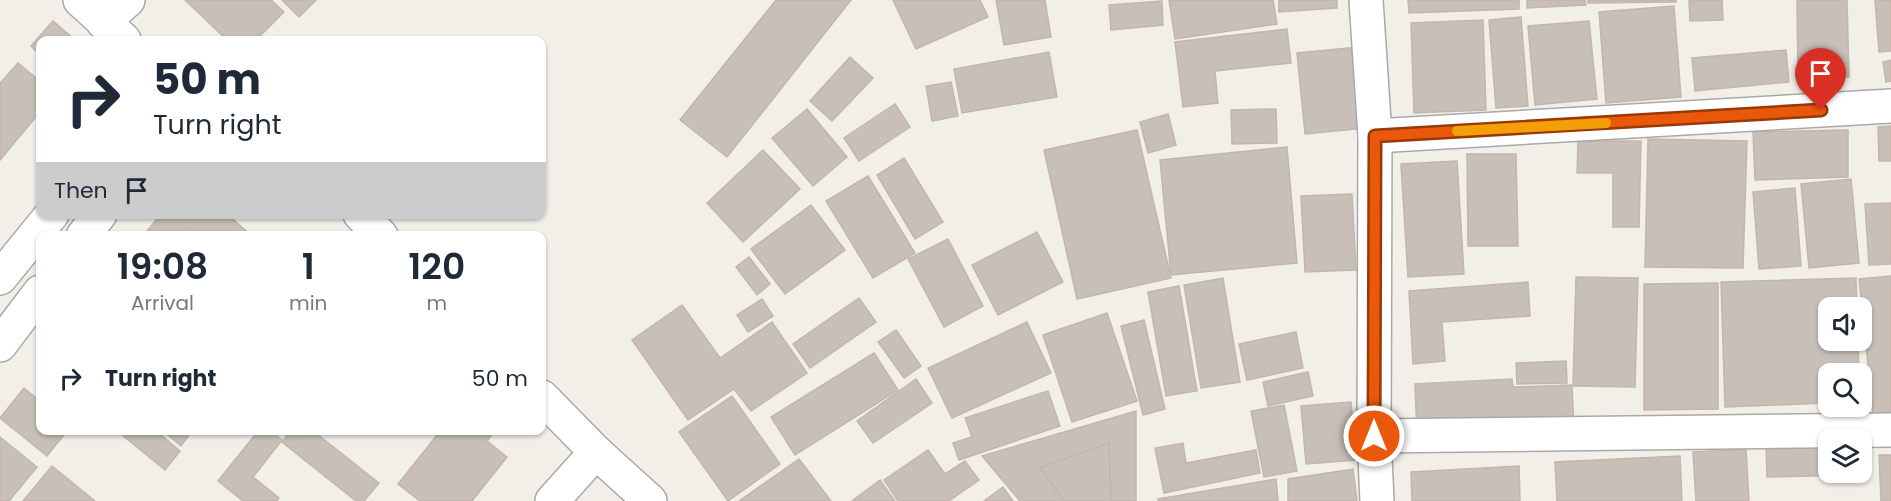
<!DOCTYPE html>
<html lang="en">
<head>
<meta charset="utf-8">
<style>
  :root { --surface:#fff; --page:#f2f2f3; --text:#1f2937; --muted:#747a83 }
  body { margin:0; font-family:Poppins,sans-serif; background:var(--page); color:var(--text); height:100vh; display:flex; flex-direction:column; font-size:22px; white-space:nowrap }
  * { box-sizing:border-box; margin:0 }
  p { font-size:20px; color:var(--muted) }
  .icon { flex:none; width:33px; height:33px; fill:none; stroke:currentColor; stroke-width:2; stroke-linecap:round; stroke-linejoin:round }
  .map { position:relative; flex:1; overflow:hidden }
  .side { position:absolute; left:36px; top:231px; width:510px; height:204px; display:flex; flex-direction:column; background:var(--surface); border-radius:12px; box-shadow:0 2px 4px #0004 }
  .side>* { flex:none }
  .guide { position:absolute; left:36px; top:36px; width:510px; height:183px; border-radius:12px; box-shadow:0 2px 4px #0004; background:#fff; color:var(--text); overflow:hidden }
  .buttons { position:absolute; left:1818px; top:297px; display:grid; gap:12px }
  .buttons a { display:grid; place-items:center; width:54px; height:54px; border-radius:12px; background:var(--surface); box-shadow:0 2px 4px #0004; font-size:30px }
  .pin { position:absolute; display:grid; place-items:center; width:51px; height:51px; color:#fff; margin:-62px -26px; border-radius:50% 50% 50% 0; rotate:-45deg; box-shadow:0 0 6px #0007 }
  .pin .icon { rotate:45deg }
  .me { position:absolute; width:66px; margin:-33px; rotate:0deg; stroke-linejoin:round; filter:drop-shadow(0 0 4px #0008) }
  .turn { display:flex; align-items:center; gap:21px; height:126px; padding:0 18px; font-size:27px }
  .turn .icon { width:78px; height:78px; stroke-width:2.5 }
  .turn b { display:block; font-size:42px; line-height:51px }
  .then { display:flex; align-items:center; height:57px; padding:0 18px; background:#0003; gap:12px; font-size:22px }
  .eta { display:flex; justify-content:space-evenly; align-items:center; height:102px; text-align:center }
  .eta b { font-size:36px; font-weight:600; line-height:42px }
  ul { padding:0; list-style:none }
  li { display:flex; align-items:center; gap:18px; height:90px; padding:0 18px }
  li div { flex:1 }
  li b { display:block; font-size:22px }
  li em { font-style:normal }
  .map>svg:first-child { display:block }
</style>
</head>
<body>
<div class="map">
<svg width="1891" height="501" viewBox="0 0 1891 501">
  <rect width="100%" height="100%" fill="#f2efe9"/>
  <g fill="#c7bfb8" stroke="#c4b6ab" stroke-width="1.5">
    <path d="M185,0H271L284,12L256,40H227Z"/>
    <path d="M282,0H316L299,17Z"/>
    <path d="M776,0H851L727,157L680,120Z"/>
    <path d="M893,0H980L988,17L916,49Z"/>
    <path d="M996,0H1045L1051,37L1004,45Z"/>
    <path d="M1169,0H1273L1277,24L1175,39Z"/>
    <path d="M1279,0H1337V8L1279,12Z"/>
    <path d="M1408,0H1519V9L1409,13Z"/>
    <path d="M1527,0H1585L1586,5L1527,8Z"/>
    <path d="M1588,0H1676V2L1588,3Z"/>
    <path d="M1689,0H1722L1723,20L1690,21Z"/>
    <path d="M1797,0H1847L1849,77L1798,78Z"/>
    <path d="M1875,0H1891V51L1879,52Z"/>
    <path d="M1162,1L1163,25L1111,30L1109,5Z"/>
    <path d="M1674,6L1681,97L1606,103L1599,12Z"/>
    <path d="M1521,17L1528,106L1496,108L1489,20Z"/>
    <path d="M1483,20L1486,110L1414,113L1411,23Z"/>
    <path d="M53,21L75,40H40V55L31,46Z"/>
    <path d="M1589,21L1597,99L1535,105L1528,26Z"/>
    <path d="M1287,29L1291,63L1215,71L1218,103L1183,107L1175,42Z"/>
    <path d="M1358,47L1366,128L1305,134L1297,53Z"/>
    <path d="M1786,50L1789,82L1695,91L1692,58Z"/>
    <path d="M1049,52L1057,97L962,113L954,69Z"/>
    <path d="M850,57L873,78L832,121L810,101Z"/>
    <path d="M1891,60V81L1886,82L1883,62Z"/>
    <path d="M18,63L40,81V112L0,160V83Z"/>
    <path d="M951,82L958,116L932,121L926,86Z"/>
    <path d="M895,104L910,127L859,161L844,138Z"/>
    <path d="M807,109L847,157L813,186L772,138Z"/>
    <path d="M1276,109L1277,143L1232,144L1231,110Z"/>
    <path d="M1168,114L1176,145L1148,153L1140,122Z"/>
    <path d="M1891,126V161H1879L1878,127Z"/>
    <path d="M1137,130L1171,278L1077,299L1044,150Z"/>
    <path d="M1848,130V177L1755,180L1753,132Z"/>
    <path d="M1648,139L1747,141L1743,268L1645,267Z"/>
    <path d="M1578,141H1641L1639,227H1613V173H1577Z"/>
    <path d="M1287,147L1297,263L1171,275L1160,160Z"/>
    <path d="M763,150L800,189L743,242L707,203Z"/>
    <path d="M1467,154H1516L1518,246H1468Z"/>
    <path d="M904,158L943,222L915,239L877,175Z"/>
    <path d="M1457,161L1464,274L1408,277L1401,164Z"/>
    <path d="M868,176L915,253L873,278L826,201Z"/>
    <path d="M1851,179L1859,263L1809,268L1801,184Z"/>
    <path d="M1795,188L1801,266L1759,269L1753,192Z"/>
    <path d="M1352,194L1356,270L1305,272L1301,196Z"/>
    <path d="M1891,203V264L1869,265L1865,204Z"/>
    <path d="M811,205L845,250L785,294L751,249Z"/>
    <path d="M161,214H227L252,236H195L187,229L182,236H143Z"/>
    <path d="M1037,232L1063,282L998,315L972,265Z"/>
    <path d="M948,239L983,306L944,327L908,259Z"/>
    <path d="M749,257L770,284L757,295L736,267Z"/>
    <path d="M1891,276V412L1873,413L1859,279Z"/>
    <path d="M1576,277L1638,278L1635,387L1573,386Z"/>
    <path d="M1223,278L1240,382L1201,388L1184,285Z"/>
    <path d="M1856,278L1857,308H1828V340H1858L1859,374H1828V403L1725,407L1721,282Z"/>
    <path d="M1528,282L1530,316L1442,322L1445,361L1413,364L1409,291Z"/>
    <path d="M1718,283V409L1644,410V284Z"/>
    <path d="M1179,286L1197,391L1166,396L1148,292Z"/>
    <path d="M859,298L876,322L810,368L793,344Z"/>
    <path d="M762,299L773,316L748,332L737,315Z"/>
    <path d="M682,305L720,358L772,322L807,373L751,411L734,389L688,420L632,340Z"/>
    <path d="M1107,313L1137,401L1072,422L1043,335Z"/>
    <path d="M1144,320L1165,409L1143,415L1121,326Z"/>
    <path d="M1027,322L1051,373L952,418L928,368Z"/>
    <path d="M896,330L921,366L904,378L878,342Z"/>
    <path d="M1296,332L1303,368L1247,380L1239,344Z"/>
    <path d="M874,353L898,390L795,455L771,417Z"/>
    <path d="M1566,361L1567,383L1517,384L1516,363Z"/>
    <path d="M1308,372L1313,396L1268,406L1263,382Z"/>
    <path d="M916,379L932,403L873,443L857,421Z"/>
    <path d="M1512,379L1513,387L1572,385L1574,427L1417,434L1415,384Z"/>
    <path d="M24,388L40,401V430H68L47,456L0,418Z"/>
    <path d="M1048,391L1060,426L959,460L953,443L972,437L965,418Z"/>
    <path d="M732,396L780,464L728,501L679,432Z"/>
    <path d="M1351,402L1356,460L1306,464L1301,406Z"/>
    <path d="M1284,405L1297,471L1264,477L1251,411Z"/>
    <path d="M1136,411V501H1111L1109,443L1040,468L1064,501H1020L982,456Z"/>
    <path d="M116,430H155L180,451L165,470Z"/>
    <path d="M162,430H193L181,446Z"/>
    <path d="M259,430H270L282,440L253,477L279,498L277,501H243L218,481Z"/>
    <path d="M291,430H312L379,483L364,501H356L282,442Z"/>
    <path d="M441,430H492L494,432L487,441L507,457L472,501H420L398,484Z"/>
    <path d="M0,437L37,467L9,501H0Z"/>
    <path d="M1109,443L1111,501H1064L1040,468Z"/>
    <path d="M1183,443L1186,463L1256,450L1260,473L1164,493L1155,448Z"/>
    <path d="M1828,443V472H1860V475L1767,477L1766,444Z"/>
    <path d="M1746,449L1749,501H1696L1693,452Z"/>
    <path d="M928,450L945,474L965,461L979,480L949,501H898L884,480Z"/>
    <path d="M1879,455H1891V501H1881Z"/>
    <path d="M1680,456L1682,501H1557L1555,462Z"/>
    <path d="M799,459L831,501H739Z"/>
    <path d="M52,466L95,501H23Z"/>
    <path d="M1519,466L1520,501H1412L1411,472Z"/>
    <path d="M1353,469L1357,501H1288V479Z"/>
    <path d="M1276,479L1278,501H1158V499Z"/>
    <path d="M880,480L895,501H852Z"/>
    <path d="M1003,487L1013,501H984Z"/>
  </g>
  <g fill="none" stroke-linecap="round" stroke-linejoin="round">
    <g stroke="#a9a9a9" stroke-width="36">
      <g id="minor">
        <path d="M80,0L124,40"/>
        <path d="M1366,0L1375,136L1374,436L1377,501"/>
        <path d="M103,22L128,0"/>
        <path d="M1375,136L1891,106"/>
        <path d="M360,214L381,236"/>
        <path d="M83,236L100,214"/>
        <path d="M0,278L52,214"/>
        <path d="M0,345L40,292"/>
        <path d="M542,397L596,452L650,501"/>
        <path d="M1374,436L1891,430"/>
        <path d="M552,501L596,452"/>
      </g>
    </g>
    <use href="#minor" stroke="#fff" stroke-width="33"/>
  </g>
  <g fill="none" stroke-linecap="round" stroke-linejoin="round">
    <g stroke="#983908" stroke-width="15">
      <path id="route" d="M1374,436L1375,136L1821,110"/>
    </g>
    <use href="#route" stroke="#ea580c" stroke-width="10"/>
    <path stroke="#f59e0b" stroke-width="10" d="M1457,131L1606,123"/>
  </g>
</svg>
<div class="buttons">
<a><svg class="icon" aria-label="sound" viewBox="0 0 24 24"><path d="M4 9h4l5-4v14l-5-4H4zM17 9q2 3 0 6"/></svg></a>
<a><svg class="icon" aria-label="search" viewBox="0 0 24 24"><circle cx="10" cy="10" r="6"/><path d="M15 15l6 6"/></svg></a>
<a><svg class="icon" aria-label="layers" viewBox="0 0 24 24"><path d="M12 4l9 5-9 5-9-5zM3 14l9 5 9-5"/></svg></a>
</div>
<div class="pin" style="left:1821px;top:110px;background:#d93025"><svg class="icon" aria-label="arrive" viewBox="0 0 24 24"><path d="M6 21V4h12l-3 4 3 4H6"/></svg></div>
<svg class="me" style="left:1374px;top:436px" viewBox="-20 -20 40 40"><circle r="17" fill="#ea580c" stroke="#fff" stroke-width="3"/><path d="M0-11L8 9 0 5-8 9z" fill="#fff"/></svg>
<div class="guide">
<div class="turn"><svg class="icon" aria-label="right" viewBox="0 0 24 24"><path d="M7 20v-9h11M14 6l5 5-5 5"/></svg><div><b>50 m</b>Turn right</div></div>
<div class="then">Then<svg class="icon" aria-label="arrive" viewBox="0 0 24 24"><path d="M6 21V4h12l-3 4 3 4H6"/></svg></div>
</div>
<section class="side">
<div class="eta">
<div><b>19:08</b><p>Arrival</p></div>
<div><b>1</b><p>min</p></div>
<div><b>120</b><p>m</p></div>
</div>
<ul>
<li><svg class="icon" aria-label="right" viewBox="0 0 24 24"><path d="M7 20v-9h11M14 6l5 5-5 5"/></svg><div><b>Turn right</b></div><em>50 m</em></li>
</ul>
</section>
</div>
</body>
</html>
